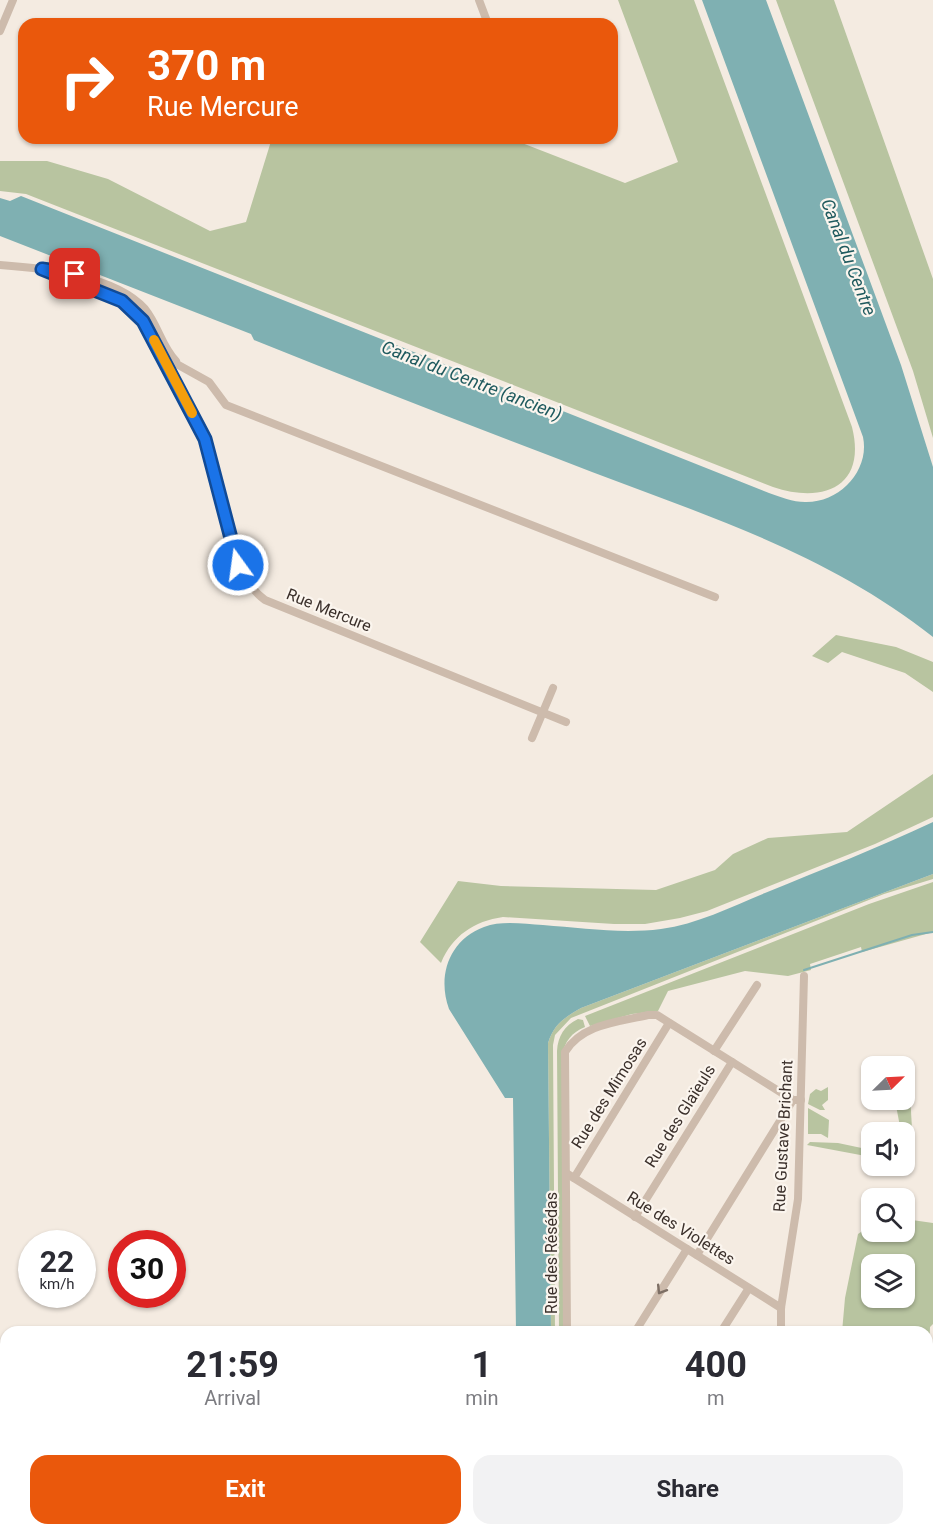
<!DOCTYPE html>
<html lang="en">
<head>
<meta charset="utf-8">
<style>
  :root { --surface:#fff; --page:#f2f2f3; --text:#2b2b33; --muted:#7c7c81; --accent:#ea580c }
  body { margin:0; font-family:Roboto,sans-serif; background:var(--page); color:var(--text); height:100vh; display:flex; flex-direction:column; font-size:22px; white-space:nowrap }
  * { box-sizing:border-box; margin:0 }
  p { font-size:20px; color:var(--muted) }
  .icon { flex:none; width:33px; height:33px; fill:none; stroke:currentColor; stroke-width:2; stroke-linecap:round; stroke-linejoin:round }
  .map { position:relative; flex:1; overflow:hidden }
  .drawer { position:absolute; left:0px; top:1326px; width:933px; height:210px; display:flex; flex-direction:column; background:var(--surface); border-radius:18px 18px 0 0; box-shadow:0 2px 4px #0004 }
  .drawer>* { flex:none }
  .hud { position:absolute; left:18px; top:18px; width:600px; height:126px; border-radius:18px; box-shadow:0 2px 4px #0004; background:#ea580c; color:#fff; overflow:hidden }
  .needle { width:39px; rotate:66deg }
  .fabs { position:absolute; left:861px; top:1056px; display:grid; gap:12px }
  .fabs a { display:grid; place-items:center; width:54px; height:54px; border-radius:12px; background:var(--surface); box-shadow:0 2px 4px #0004; font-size:30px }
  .speed { position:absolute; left:18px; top:1230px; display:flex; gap:12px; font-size:30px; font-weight:700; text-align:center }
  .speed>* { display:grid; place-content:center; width:78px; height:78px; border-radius:50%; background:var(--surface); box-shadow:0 2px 4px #0004; line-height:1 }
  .speed small { font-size:15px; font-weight:400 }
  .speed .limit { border:9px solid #d22; background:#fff; color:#111 }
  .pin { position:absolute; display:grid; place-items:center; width:51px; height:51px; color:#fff; margin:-26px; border-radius:12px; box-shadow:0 3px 9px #0006 }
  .me { position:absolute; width:66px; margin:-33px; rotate:346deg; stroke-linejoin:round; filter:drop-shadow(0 0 4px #0008) }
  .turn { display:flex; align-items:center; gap:21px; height:126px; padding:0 30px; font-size:27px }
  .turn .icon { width:78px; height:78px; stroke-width:2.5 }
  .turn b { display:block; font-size:42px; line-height:51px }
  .eta { display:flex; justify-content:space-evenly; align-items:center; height:102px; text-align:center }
  .eta b { font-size:36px; font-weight:700; line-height:42px }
  .cta { display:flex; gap:12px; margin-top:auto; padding:12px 30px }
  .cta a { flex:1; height:69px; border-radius:18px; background:var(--accent); color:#fff; font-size:24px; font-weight:700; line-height:69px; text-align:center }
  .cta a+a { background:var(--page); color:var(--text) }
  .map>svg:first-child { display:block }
</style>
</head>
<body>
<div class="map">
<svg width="933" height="1536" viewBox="0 0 933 1536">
  <rect width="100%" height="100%" fill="#f4ebe1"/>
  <g fill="#b8c4a0" fill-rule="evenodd">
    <path d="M618,0H694L852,427C867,487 823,504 773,487L26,194L0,191V161H47L108,179L210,231L246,222L272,138H520L522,143L625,183L678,162Z"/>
    <path d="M776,0H834L933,279V438L913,371Z"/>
    <path d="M836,635L896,647L933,662V692L905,673L842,652L828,663L812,656Z"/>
    <path d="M933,774V817L875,844L707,911L680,918L645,924H614L503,917C474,921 452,936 441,963L420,942L458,881L501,886L656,890L715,870L733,854L768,838L847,832Z"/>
    <path d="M933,874V879L884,894L571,1018L555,1035L553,1045L555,1332H551L548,1043C554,1024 564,1018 581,1008Z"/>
    <path d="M933,882V932L862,952L861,947L810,964L811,970L788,976L745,971L668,991L658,1011L632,1014L590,1026L585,1016L869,904Z"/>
    <path d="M578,1019L583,1020L585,1027C571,1033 565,1041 562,1056L564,1332H559L557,1051C558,1036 564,1026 578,1019Z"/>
    <path d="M905,1076H909L914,1164L905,1162L907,1150L904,1132H901L895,1100H904Z"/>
    <path d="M828,1087V1100L822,1105L825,1110H820L808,1104L810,1094L816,1089L821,1091Z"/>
    <path d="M808,1108L829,1120L828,1138L821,1134H808Z"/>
    <path d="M810,1142L838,1143L871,1150V1157L807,1145Z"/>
    <path d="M863,1211L871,1213L872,1232H904L905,1219L933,1223V1324L930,1327L928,1374L927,1332H842L845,1298L858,1234L861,1232ZM872,1264H904V1298H872Z"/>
  </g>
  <g fill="#7fb0b2">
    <path d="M702,0H766L901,365L933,467V637C831,556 711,517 592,472C479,429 366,385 254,340L251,334L0,236V198L10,201L21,196L769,493C780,497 793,502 805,502C840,503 870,470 863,437Z"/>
    <path d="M933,822V874L581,1008C564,1018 554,1024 548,1043L551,1332H516L513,1098H505L449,1009C437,976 449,940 484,927C502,920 524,924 543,925C582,928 622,934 661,929C697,924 731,907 765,893C821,870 878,848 933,822Z"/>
  </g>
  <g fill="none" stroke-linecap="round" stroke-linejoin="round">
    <path stroke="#7fb0b2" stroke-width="2" d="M804,970L912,935L933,932"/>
    <g stroke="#cdbbac" stroke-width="8">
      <path d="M479,0L488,24"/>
      <path d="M0,31L13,0"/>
      <path d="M0,265C42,268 115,275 145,309C158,325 162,347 176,361"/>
      <path d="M42,269C68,279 108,290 130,307C154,325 204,431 213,463C225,507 227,572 265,600L566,722"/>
      <path d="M164,357L209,382L226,405L715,597"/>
      <path d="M532,738L553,688"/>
      <path d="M714,1051L757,985"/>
      <path d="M566,1173L781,1308"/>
      <path d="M574,1178L669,1023"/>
      <path d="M635,1217L732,1062"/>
      <path d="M697,1255L793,1100"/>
      <path d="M567,1332L565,1052C582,1024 618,1022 648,1015H657L793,1100H801"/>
      <path d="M635,1332L687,1249"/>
      <path d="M721,1332L749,1288"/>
      <path d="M781,1332V1308L798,1199L804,976"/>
      <path d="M789,1530L801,1536"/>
      <path d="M450,1536L453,1530"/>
      <path d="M506,1536L510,1530"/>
      <path d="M569,1536L572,1530"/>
      <path d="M659,1536L664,1530"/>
      <path d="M756,1536L760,1530"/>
    </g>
  </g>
  <defs><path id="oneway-chevron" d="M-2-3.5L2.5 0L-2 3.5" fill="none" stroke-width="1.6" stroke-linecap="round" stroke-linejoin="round" transform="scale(1.5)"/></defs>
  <use stroke="#7d6f65" href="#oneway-chevron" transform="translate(661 1290) rotate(122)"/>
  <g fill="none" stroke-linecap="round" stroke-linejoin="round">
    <g stroke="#114b97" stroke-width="15">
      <path id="route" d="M75,274L42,269L122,301L143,321L205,439L238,565"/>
    </g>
    <use href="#route" stroke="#1a73e8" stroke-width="10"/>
    <path stroke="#f59e0b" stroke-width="10" d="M154,340L192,413"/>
  </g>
  <g text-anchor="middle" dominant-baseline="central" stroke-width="4.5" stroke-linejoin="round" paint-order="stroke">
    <g font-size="16" fill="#3b302b" stroke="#fbf5ee">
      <text transform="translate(329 610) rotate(22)">Rue Mercure</text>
      <text transform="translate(609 1093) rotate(-58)">Rue des Mimosas</text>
      <text transform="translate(680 1116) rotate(-58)">Rue des Glaïeuls</text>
      <text transform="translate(783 1136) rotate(-87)">Rue Gustave Brichant</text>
      <text transform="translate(681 1228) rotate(32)">Rue des Violettes</text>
      <text transform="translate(551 1253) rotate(-90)">Rue des Résédas</text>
    </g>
    <g font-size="18" font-style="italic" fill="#1f5a5e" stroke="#fbf5ee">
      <text transform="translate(849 257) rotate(69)">Canal du Centre</text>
      <text transform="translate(472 380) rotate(21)">Canal du Centre (ancien)</text>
    </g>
  </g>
</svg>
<div class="fabs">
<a><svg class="needle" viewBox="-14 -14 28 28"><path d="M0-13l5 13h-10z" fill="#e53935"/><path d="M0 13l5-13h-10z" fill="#7c7c81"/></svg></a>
<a><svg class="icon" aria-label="sound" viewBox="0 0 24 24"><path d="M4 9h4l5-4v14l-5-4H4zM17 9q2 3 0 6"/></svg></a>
<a><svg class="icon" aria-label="search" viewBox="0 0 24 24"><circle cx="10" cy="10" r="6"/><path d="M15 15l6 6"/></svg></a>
<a><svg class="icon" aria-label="layers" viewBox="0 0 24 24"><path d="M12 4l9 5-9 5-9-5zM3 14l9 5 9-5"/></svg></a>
</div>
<div class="speed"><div>22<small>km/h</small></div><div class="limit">30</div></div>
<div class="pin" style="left:75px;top:274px;background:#d93025"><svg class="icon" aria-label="arrive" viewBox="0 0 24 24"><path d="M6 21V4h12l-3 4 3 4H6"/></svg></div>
<svg class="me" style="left:238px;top:565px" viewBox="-20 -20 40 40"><circle r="17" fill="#1a73e8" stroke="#fff" stroke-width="3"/><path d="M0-11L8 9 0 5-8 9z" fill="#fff"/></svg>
<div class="hud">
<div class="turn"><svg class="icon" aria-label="right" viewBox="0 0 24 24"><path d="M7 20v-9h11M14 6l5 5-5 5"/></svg><div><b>370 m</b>Rue Mercure</div></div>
</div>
<section class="drawer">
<div class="eta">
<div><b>21:59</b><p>Arrival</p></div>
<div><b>1</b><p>min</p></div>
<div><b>400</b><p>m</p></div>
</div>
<div class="cta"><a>Exit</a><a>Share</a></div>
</section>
</div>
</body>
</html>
